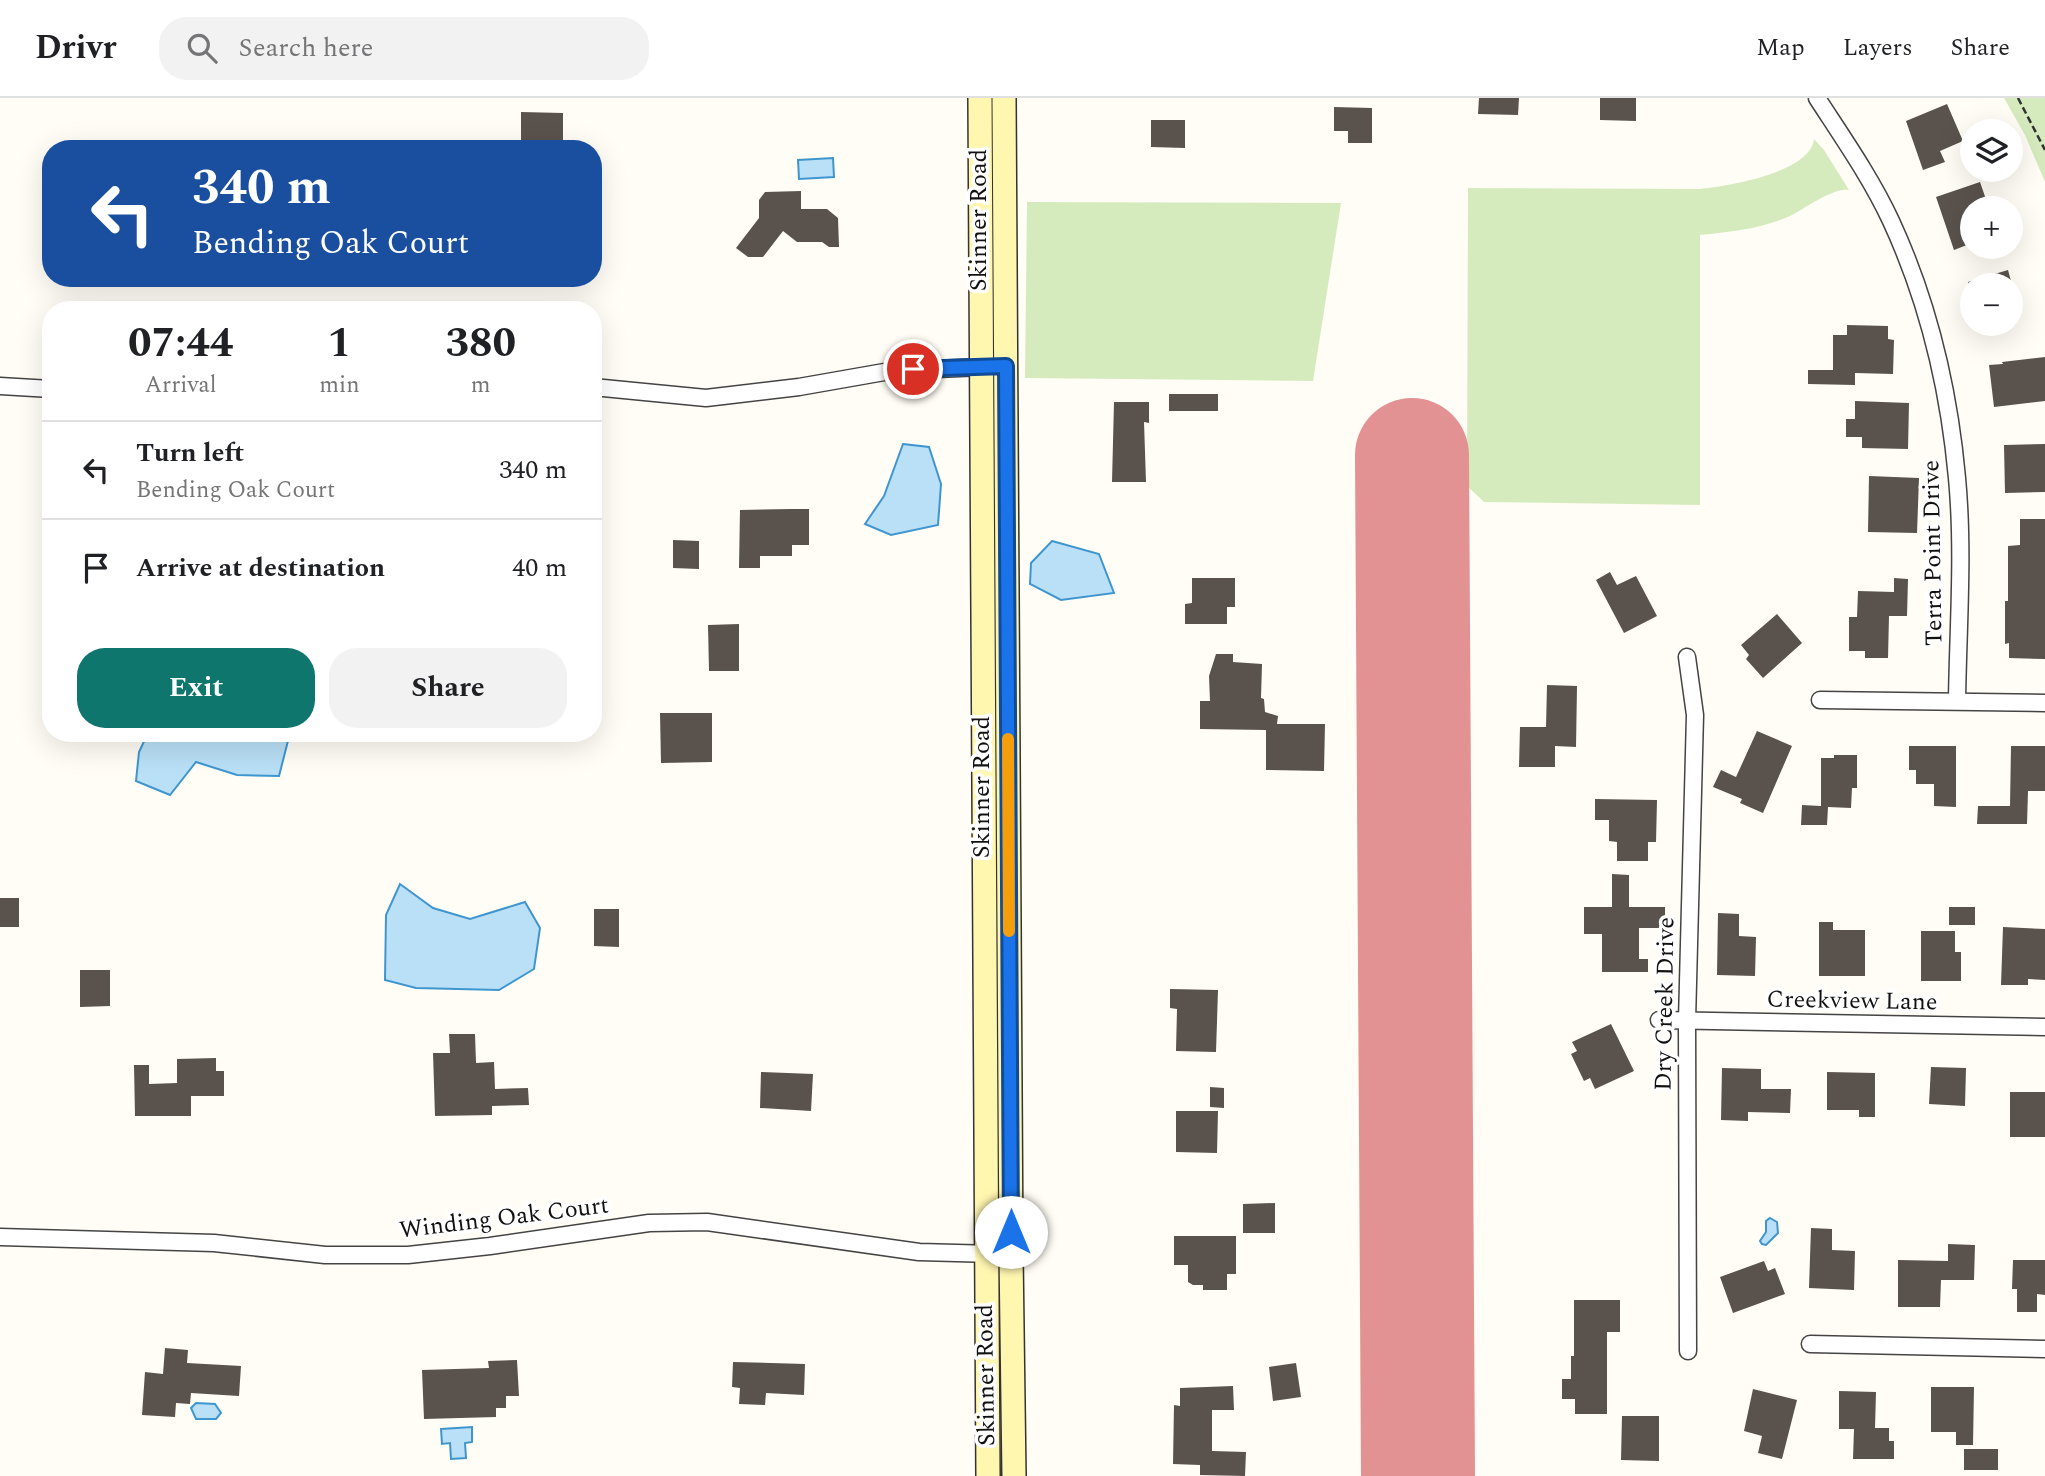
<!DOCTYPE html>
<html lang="en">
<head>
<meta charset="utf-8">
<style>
  :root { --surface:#fff; --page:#f2f2f2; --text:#202124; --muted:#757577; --line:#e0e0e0; --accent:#0f766e }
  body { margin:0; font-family:Spectral,serif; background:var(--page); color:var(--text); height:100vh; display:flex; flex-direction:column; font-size:26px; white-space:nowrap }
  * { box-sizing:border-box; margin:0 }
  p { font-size:23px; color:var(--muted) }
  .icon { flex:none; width:38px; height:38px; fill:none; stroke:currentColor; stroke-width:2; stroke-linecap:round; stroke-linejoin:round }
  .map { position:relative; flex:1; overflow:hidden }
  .sheet { position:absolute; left:42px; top:203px; width:560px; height:441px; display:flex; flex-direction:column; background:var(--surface); border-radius:28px; box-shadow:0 7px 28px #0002 }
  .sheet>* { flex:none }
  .guide { position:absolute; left:42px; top:42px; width:560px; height:147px; border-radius:28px; box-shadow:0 7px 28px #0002; background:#1a4fa0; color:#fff; overflow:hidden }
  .tools { position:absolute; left:1960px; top:21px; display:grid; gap:14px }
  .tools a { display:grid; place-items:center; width:63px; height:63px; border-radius:50%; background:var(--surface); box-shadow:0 7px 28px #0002; font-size:35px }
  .pin { position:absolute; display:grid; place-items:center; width:60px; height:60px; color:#fff; margin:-30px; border:4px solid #fff; border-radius:50%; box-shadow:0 2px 7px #0007 }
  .me { position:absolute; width:77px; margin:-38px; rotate:0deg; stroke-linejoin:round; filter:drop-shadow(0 0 5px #0008) }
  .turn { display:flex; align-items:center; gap:24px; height:147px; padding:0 35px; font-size:32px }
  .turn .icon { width:91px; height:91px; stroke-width:2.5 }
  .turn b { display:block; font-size:49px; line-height:60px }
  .eta { display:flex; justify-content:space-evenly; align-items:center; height:119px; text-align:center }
  .eta b { font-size:42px; font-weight:700; line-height:49px }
  .cta { display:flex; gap:14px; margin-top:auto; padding:14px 35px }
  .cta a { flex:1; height:80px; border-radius:28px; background:var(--accent); color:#fff; font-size:28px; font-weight:700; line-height:80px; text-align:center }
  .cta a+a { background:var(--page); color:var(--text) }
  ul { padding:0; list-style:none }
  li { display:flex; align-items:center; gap:21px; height:98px; padding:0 35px; border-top:2px solid var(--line) }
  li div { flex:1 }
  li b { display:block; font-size:26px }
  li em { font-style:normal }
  header { display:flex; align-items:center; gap:42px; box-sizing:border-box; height:98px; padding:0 35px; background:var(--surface); border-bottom:2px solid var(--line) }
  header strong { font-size:33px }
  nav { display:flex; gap:38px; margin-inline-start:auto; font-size:24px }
  .search { width:490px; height:63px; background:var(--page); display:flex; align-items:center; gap:18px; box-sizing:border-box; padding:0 24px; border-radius:28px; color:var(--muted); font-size:26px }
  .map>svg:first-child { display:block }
</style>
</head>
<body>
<header>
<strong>Drivr</strong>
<div class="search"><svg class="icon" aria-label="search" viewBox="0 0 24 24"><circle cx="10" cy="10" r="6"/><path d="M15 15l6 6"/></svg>Search here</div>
<nav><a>Map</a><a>Layers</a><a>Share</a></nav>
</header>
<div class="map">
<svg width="2045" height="1378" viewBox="0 0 2045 1378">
  <rect width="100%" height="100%" fill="#fffdf5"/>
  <g fill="#d5ebbd">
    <path d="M2004,0H2045V84L2025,37Z"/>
    <path d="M1814,41L1824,52L1849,92C1834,89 1804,111 1790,118C1761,131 1731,134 1700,137V407L1484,404L1467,388L1468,90L1700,91C1728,88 1810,75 1814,41Z"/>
    <path d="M1027,104L1341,105L1313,283L1025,280Z"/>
  </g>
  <g fill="#b9e0f7" stroke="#3f96cf" stroke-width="2">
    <path d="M833,60L834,79L799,81L798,62Z"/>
    <path d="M903,346L929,349L941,386L938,427L891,437L865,426L884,398Z"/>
    <path d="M1052,443L1099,456L1114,495L1061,502L1030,486L1031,465Z"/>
    <path d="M148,635H290L279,678L237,677L196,664L170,697L136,683L139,654Z"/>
    <path d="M400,786L433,810L470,821L525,804L540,830L534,871L499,892L416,890L385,882L386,817Z"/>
    <path d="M1770,1120L1777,1124L1778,1135L1766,1147L1762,1146L1760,1143L1766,1134V1123Z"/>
    <path d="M196,1305L215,1306L221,1315L216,1321H196L191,1310Z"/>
    <path d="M472,1329V1344L465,1345L466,1360L451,1361L450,1345L442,1346L441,1331Z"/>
  </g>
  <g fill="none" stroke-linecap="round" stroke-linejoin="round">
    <path stroke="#e29292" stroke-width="114" d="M1412,357L1418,1378"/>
  </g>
  <g fill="#5a524d">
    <path d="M1479,0H1519L1518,17L1478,16Z"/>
    <path d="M1600,0H1636V23L1600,22Z"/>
    <path d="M1947,6L1963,43L1940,53L1945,64L1923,72L1906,23Z"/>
    <path d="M1334,9L1372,10V45H1348V33H1334Z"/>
    <path d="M521,14L563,15V51H521Z"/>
    <path d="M1151,22H1185V50L1151,49Z"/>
    <path d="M1980,84L1989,110H1972V145L1954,152L1936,99Z"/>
    <path d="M801,93V111H827L838,120L839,149H829L822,144H797L783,133L763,159H748L736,150L759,120V102L765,94Z"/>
    <path d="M2008,172L2012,187H1969L1968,184Z"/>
    <path d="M1847,227L1888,228V241L1894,242L1893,276L1855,275V287L1808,286V272H1833V237H1847Z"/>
    <path d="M2045,259V303L1994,309L1989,267L2003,266L2002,264Z"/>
    <rect x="1169" y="296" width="49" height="17"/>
    <path d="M1855,303L1909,305L1908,351L1862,350V339H1846V321H1855Z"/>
    <path d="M1114,304H1149V325L1144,324L1146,384H1112Z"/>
    <path d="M2045,346V394L2005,395L2004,347Z"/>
    <path d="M1869,378L1919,380L1917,435L1868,434Z"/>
    <path d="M791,411H809V447H792V458H760V470H739L740,412Z"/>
    <path d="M2020,421H2045V561L2009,560V545L2005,546V503H2008V448L2020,447Z"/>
    <path d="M673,442L699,443V471L673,470Z"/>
    <path d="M1610,474L1617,487L1636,478L1657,518L1624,535L1596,482Z"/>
    <path d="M1192,480H1235V509H1227V526H1185V506L1192,505Z"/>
    <path d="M1894,480L1908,481L1907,518H1889L1888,560H1865V553H1849V519H1857L1858,493L1894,494Z"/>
    <path d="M1777,516L1802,545L1763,580L1746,561L1749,557L1741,547Z"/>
    <path d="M739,526V573H709L708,527Z"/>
    <path d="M1216,556H1233V564L1262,566L1261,600L1264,601L1265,614L1278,618L1277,626H1325L1324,673L1266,672V632L1200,631V603H1210L1209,578Z"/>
    <path d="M1547,587L1577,588L1576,649L1555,648V669H1519L1520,629H1546Z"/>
    <path d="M660,615H712V664L661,665Z"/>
    <path d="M1757,633L1792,648L1763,715L1740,705L1742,701L1713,689L1721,672L1736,679Z"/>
    <path d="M1909,648H1956V709L1934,708V686H1916V672H1909Z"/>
    <path d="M2011,648H2045V693H2028L2027,726H1977L1978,708H2010Z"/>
    <path d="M1834,657H1857V690H1852L1851,710L1828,709L1827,727H1801L1802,707L1821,708V660H1834Z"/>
    <path d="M1595,701L1657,702L1656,744H1648V763H1617V744L1609,743V722H1595Z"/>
    <path d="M1612,776L1629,777V809H1665V830H1639V861H1648V874H1602V836H1584V809H1612Z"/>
    <rect x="0" y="800" width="19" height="29"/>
    <rect x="1949" y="809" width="26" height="18"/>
    <path d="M594,811H619V849L594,848Z"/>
    <path d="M1718,815L1739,816V838L1756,839L1755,878L1717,877Z"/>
    <path d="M1819,824H1833V832H1865V878H1819Z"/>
    <path d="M2003,829L2045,831V882L2028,881V887H2001Z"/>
    <path d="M1921,833H1955V854H1961V883H1921Z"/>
    <path d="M80,872H110V908L80,909Z"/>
    <path d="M1170,891L1218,892L1216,954L1176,953L1177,911L1170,910Z"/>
    <path d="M1611,926L1634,973L1595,991L1590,980L1584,983L1571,956L1577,953L1572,944Z"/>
    <path d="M449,936H475L476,965L494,964L495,991L528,990L529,1007L492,1008V1017L435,1018L433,955H450Z"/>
    <path d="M216,960V973H224V998H191V1018H135L134,967H149V986L177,985V961Z"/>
    <path d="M1931,969L1966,970L1965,1008L1929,1006Z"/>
    <path d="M1722,970L1761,971V991H1791L1790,1015L1748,1014V1023L1721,1022Z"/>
    <path d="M761,974L813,976L811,1013L760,1010Z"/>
    <path d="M1827,974L1875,975V1019H1859V1012H1827Z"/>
    <path d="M1210,989L1224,990V1010L1210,1009Z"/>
    <rect x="2010" y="994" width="35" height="45"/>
    <path d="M1176,1013H1218L1217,1055L1176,1054Z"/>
    <path d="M1275,1105V1135H1243V1106Z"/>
    <path d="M1811,1130L1832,1131V1152L1855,1153L1854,1192L1809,1190Z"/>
    <path d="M1174,1138H1236V1176H1227V1192H1203V1187H1193L1188,1184V1167H1174Z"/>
    <path d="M1948,1146L1975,1147L1974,1182H1941L1940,1209H1898V1162L1948,1163Z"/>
    <path d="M2013,1162H2045V1197L2037,1196V1214H2017V1191H2012Z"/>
    <path d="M1764,1163L1768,1173L1775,1170L1785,1196L1733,1215L1720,1179Z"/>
    <path d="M1574,1202H1620V1234H1607V1316H1575V1301H1562V1281H1571V1258H1574Z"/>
    <path d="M165,1250L188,1252L187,1265L241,1268L239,1298L191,1295L190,1306L176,1305L175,1319L142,1317L145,1274L163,1276Z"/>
    <path d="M517,1262L519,1298H506V1310H496V1319L424,1321L422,1272L489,1270L488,1263Z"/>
    <path d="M733,1264L805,1266L804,1297L766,1295L765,1307L739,1306L740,1290L732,1289Z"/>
    <path d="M1296,1265L1301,1299L1273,1303L1269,1269Z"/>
    <path d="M1233,1288L1234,1312H1212V1353L1246,1354L1245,1378L1200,1377V1367L1173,1366L1174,1307L1180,1308V1290Z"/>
    <path d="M1931,1289H1974L1973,1347H1956V1334H1931Z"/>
    <path d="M1753,1291L1797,1302L1782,1361L1758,1355L1762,1338L1744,1333Z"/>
    <path d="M1839,1293L1876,1294L1875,1330H1889V1343H1894V1361H1853L1854,1331H1839Z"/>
    <path d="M1622,1318H1659V1363L1621,1362Z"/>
    <rect x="1964" y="1351" width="34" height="21"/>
  </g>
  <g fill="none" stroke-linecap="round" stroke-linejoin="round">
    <g stroke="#444" stroke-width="19">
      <g id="street">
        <path d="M1817,0C1843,40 1871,80 1891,123C1928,203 1949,292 1957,380C1964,454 1958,529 1957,603"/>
        <path d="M0,288L51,291"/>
        <path d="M593,289L706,300L799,289L890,273L1006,268"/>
        <path d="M1687,559L1695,617L1687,923L1688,1253"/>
        <path d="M1820,602L2045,605"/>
        <path d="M1659,922L2045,929"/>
        <path d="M0,1139L214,1145L325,1157H408L490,1148L649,1125L707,1124L919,1154L994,1156"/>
        <path d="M1810,1246L2045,1251"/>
      </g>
    </g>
    <g stroke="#333" stroke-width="26">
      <g id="secondary">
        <path d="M980,0L988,1378"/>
        <path d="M1004,0L1011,1156L1014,1378"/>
      </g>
    </g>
    <path stroke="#333" stroke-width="2.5" stroke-dasharray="7 3.5" stroke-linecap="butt" d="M2018,0L2045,52"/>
    <use href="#street" stroke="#fff" stroke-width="16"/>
    <use href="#secondary" stroke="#fff6b0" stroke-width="23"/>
  </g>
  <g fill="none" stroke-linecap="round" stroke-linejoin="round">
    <g stroke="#114b97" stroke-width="18">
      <path id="route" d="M913,271L1006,268L1011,1134"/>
    </g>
    <use href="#route" stroke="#1a73e8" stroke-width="12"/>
    <path stroke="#f59e0b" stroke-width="12" d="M1008,641L1009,833"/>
  </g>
  <g text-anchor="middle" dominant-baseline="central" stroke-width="7" stroke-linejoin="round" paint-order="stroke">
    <g font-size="24" fill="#111" stroke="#fff">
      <text transform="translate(979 122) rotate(-90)">Skinner Road</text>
      <text transform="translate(1933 455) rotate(-91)">Terra Point Drive</text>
      <text transform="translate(982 689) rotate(-90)">Skinner Road</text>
      <text transform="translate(1852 903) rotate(1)">Creekview Lane</text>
      <text transform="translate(1665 906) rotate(-89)">Dry Creek Drive</text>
      <text transform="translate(504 1120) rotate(-7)">Winding Oak Court</text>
      <text transform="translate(986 1277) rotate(-91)">Skinner Road</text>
    </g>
  </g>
</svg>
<div class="tools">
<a><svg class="icon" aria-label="layers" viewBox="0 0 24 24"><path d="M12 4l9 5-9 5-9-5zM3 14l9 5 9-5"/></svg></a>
<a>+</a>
<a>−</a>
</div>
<div class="pin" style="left:913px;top:271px;background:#d93025"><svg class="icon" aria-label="arrive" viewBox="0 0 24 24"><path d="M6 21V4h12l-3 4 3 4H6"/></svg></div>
<svg class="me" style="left:1011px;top:1134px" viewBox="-20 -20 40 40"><circle r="19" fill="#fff"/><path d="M0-13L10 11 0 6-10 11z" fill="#1a73e8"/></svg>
<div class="guide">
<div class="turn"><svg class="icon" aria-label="left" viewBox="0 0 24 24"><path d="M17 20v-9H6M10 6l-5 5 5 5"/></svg><div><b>340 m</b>Bending Oak Court</div></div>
</div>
<section class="sheet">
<div class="eta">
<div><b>07:44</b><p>Arrival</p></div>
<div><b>1</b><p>min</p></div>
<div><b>380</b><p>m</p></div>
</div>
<ul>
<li><svg class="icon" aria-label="left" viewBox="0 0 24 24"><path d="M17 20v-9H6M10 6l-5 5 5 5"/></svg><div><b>Turn left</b><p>Bending Oak Court</p></div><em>340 m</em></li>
<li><svg class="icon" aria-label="arrive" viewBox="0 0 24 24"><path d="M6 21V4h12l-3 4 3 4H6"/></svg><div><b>Arrive at destination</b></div><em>40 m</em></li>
</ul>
<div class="cta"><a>Exit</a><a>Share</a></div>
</section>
</div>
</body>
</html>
